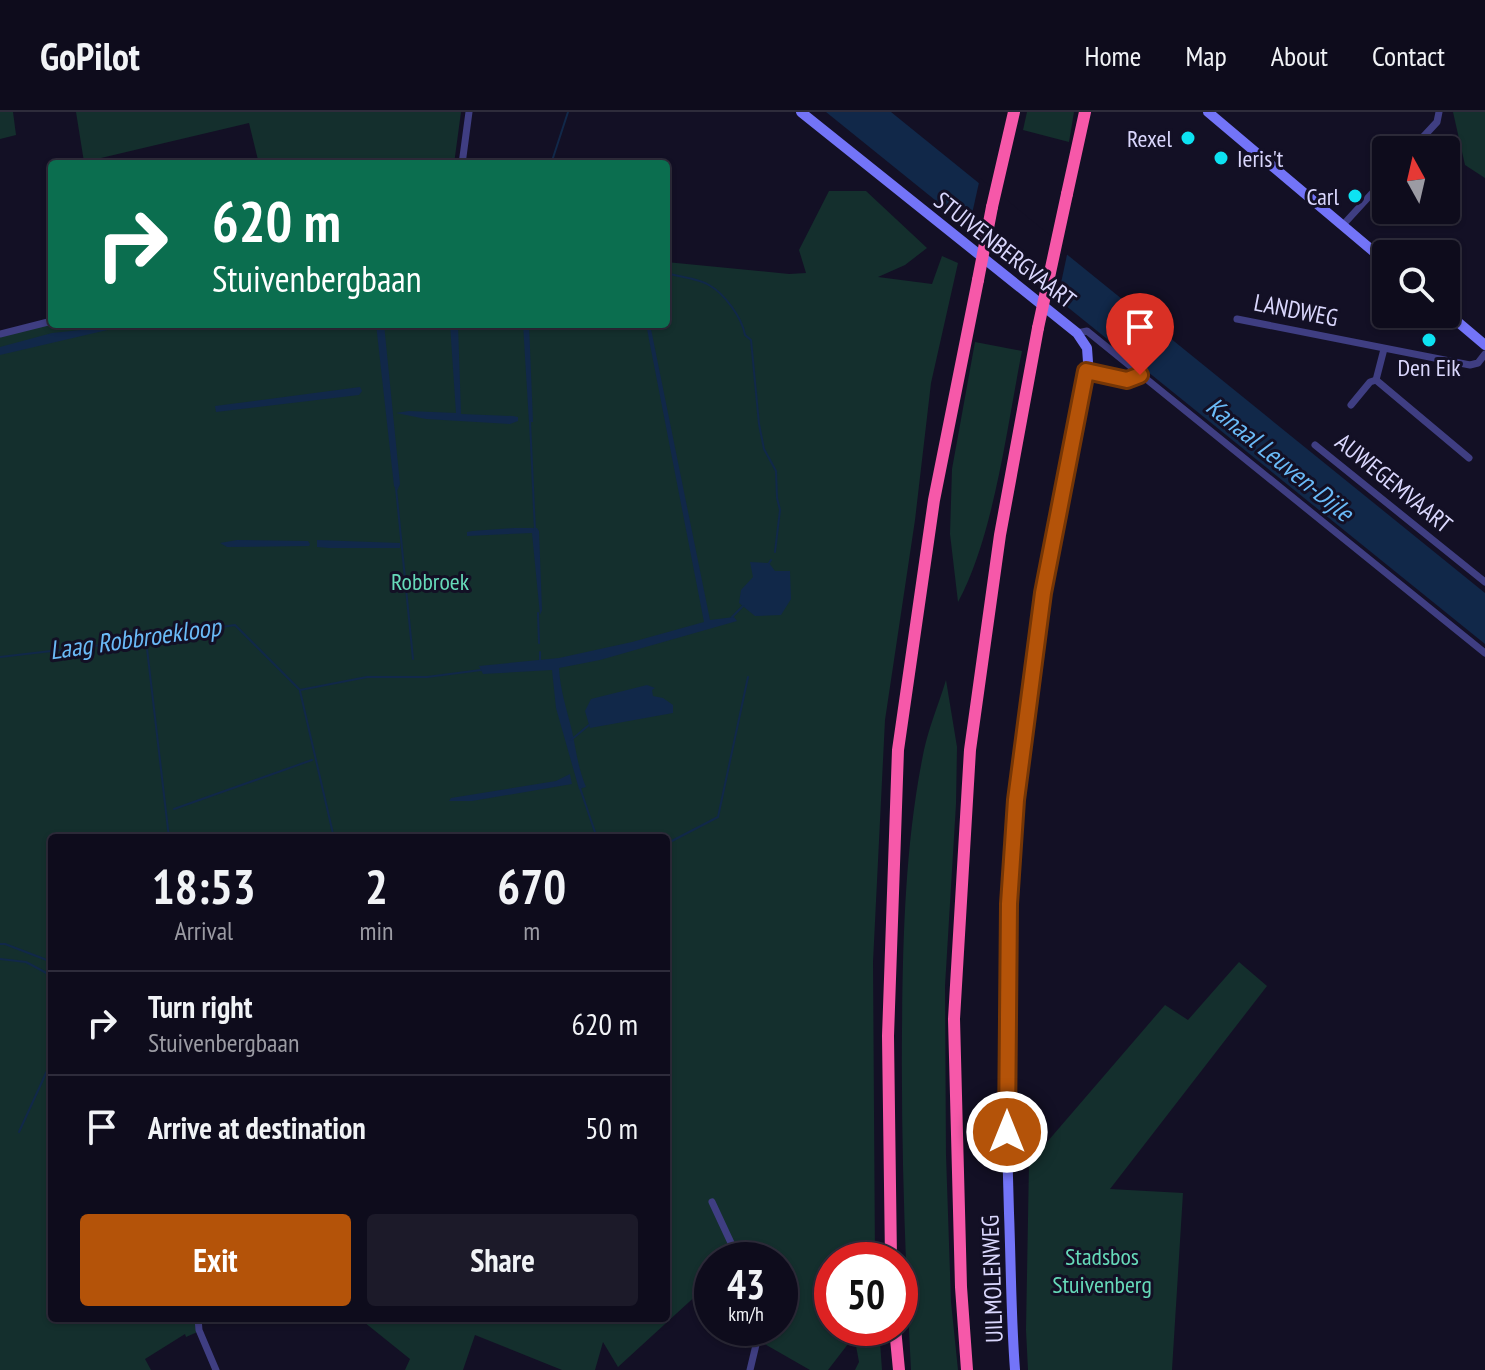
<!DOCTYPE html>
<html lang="en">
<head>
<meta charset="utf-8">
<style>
  :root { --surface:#0e0c1c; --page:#1c1a29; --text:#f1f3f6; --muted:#9b9ba3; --line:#2e2c3b; --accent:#b45309 }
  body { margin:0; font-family:"PT Sans Narrow",sans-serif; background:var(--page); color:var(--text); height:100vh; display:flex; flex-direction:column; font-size:30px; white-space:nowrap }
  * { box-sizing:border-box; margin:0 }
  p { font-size:26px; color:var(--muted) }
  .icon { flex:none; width:44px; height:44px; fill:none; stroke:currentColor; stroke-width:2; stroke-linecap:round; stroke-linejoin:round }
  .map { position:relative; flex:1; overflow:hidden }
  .drawer { position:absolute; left:48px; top:722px; width:622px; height:488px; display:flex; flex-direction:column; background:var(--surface); border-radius:8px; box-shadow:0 2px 6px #0004,0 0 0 2px var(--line) }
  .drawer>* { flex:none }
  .top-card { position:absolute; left:48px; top:48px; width:622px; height:168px; border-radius:8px; box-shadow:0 2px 6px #0004,0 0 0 2px var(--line); background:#0b6e4f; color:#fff; overflow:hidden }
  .needle { width:52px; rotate:352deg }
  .buttons { position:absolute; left:1372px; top:24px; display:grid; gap:16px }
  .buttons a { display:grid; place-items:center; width:88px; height:88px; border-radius:8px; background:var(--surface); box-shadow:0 2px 6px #0004,0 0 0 2px var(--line); font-size:40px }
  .speed { position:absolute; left:694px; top:1130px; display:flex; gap:16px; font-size:40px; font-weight:700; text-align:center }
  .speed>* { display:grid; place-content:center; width:104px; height:104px; border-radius:50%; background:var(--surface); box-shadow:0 2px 6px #0004,0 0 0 2px var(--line); line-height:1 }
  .speed small { font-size:20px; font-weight:400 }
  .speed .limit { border:12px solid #d22; background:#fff; color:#111 }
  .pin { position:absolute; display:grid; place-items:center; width:68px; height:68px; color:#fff; margin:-82px -34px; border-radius:50% 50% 50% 0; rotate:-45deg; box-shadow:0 0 8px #0007 }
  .pin .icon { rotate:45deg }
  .me { position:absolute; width:88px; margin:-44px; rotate:0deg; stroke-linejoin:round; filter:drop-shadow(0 0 6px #0008) }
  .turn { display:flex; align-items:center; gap:28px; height:168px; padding:0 32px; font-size:36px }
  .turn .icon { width:104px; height:104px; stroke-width:2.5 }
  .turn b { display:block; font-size:56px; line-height:68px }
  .eta { display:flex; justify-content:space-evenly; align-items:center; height:136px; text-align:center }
  .eta b { font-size:48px; font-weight:700; line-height:56px }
  .cta { display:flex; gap:16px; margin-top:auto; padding:16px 32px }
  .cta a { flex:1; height:92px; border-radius:8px; background:var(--accent); color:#fff; font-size:32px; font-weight:700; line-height:92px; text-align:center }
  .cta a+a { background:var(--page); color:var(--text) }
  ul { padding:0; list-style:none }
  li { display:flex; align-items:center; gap:24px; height:104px; padding:0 32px; border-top:2px solid var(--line) }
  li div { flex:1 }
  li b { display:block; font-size:30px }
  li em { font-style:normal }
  header { display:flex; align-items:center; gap:48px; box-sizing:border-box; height:112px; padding:0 40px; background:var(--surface); border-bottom:2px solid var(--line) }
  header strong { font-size:38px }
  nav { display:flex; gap:44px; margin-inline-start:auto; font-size:28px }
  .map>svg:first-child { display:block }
</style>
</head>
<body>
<header>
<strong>GoPilot</strong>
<nav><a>Home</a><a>Map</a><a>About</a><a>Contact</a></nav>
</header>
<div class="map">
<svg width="1485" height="1258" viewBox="0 0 1485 1258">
  <rect width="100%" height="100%" fill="#131025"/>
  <g fill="#142f2d">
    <path d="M0,0H13L16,23L0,27Z"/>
    <path d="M76,0H461L454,52H259L249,11L84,50Z"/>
    <path d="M1027,0H1074L1069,30L1023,18Z"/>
    <path d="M1453,0H1485V66L1465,53Z"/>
    <path d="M829,79H866L927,136L905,153L878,165L932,172L942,144L958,151L931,271L915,408L885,608L873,850L875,1148H832V1216H879L882,1258H855L859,1250L854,1223L848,1224V1232L828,1258H810L754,1226L756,1216H780V1148H712V1169L618,1255L603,1230L595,1258H562L475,1223L463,1258H405L410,1247L359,1206H666V726H52V1206H201L202,1218L186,1225L185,1222L145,1247L151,1258H0V225L52,212H666V150L789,162L806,161L799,138Z"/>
    <path d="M975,230L1022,239C1007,314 994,424 958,490L950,422L952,357Z"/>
    <path d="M946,568L957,635L956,692L945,874L946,1043L951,1190L958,1258H911C905,1144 901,1031 902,917C903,824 905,730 924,638C929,615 939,591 946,568Z"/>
    <path d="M1239,850L1267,874L1110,1077L1183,1081L1172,1258H1028L1026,1218L1029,1051L1165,893L1188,908Z"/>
  </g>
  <g fill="#112849">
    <path d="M826,0H891L1485,481V532Z"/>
    <path d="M109,212H133L0,243V235L52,221L90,217Z"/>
    <path d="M376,212H384L400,372L397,379L394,374Z"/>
    <path d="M450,212H458L461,302L513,304L518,305V309L510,312L426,307L396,301L409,299L456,301Z"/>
    <path d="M523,212H529L533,310H529Z"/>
    <path d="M646,212H650L710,508L734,505L737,509L600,548L559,556C560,578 567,598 572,619C576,638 578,656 586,675L579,677L556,596L552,558L483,562L479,554L559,546L632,530L704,510Z"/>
    <path d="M360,275L362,279L359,283L216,300L215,294Z"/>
    <path d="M514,416H537L539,419L542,498L540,503L532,421L467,424V420L472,419Z"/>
    <path d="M237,428L308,429L310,432L309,434L227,435L220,431Z"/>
    <path d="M317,428L400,431V436H329L317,435Z"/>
    <path d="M750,450L769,451L775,459H790L791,487L781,503L755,504L739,491L741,478L753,465Z"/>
    <path d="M647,573L655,576L652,578L653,584L663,586L673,593V601L590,616L585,599L591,587Z"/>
    <path d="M570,662L572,672L472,689H449L451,686L556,669Z"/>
  </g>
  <path fill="#131025" d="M980,66L1068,138L1057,190L968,120Z"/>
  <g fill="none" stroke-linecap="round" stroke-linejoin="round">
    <g stroke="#112849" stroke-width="2">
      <path d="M551,52L568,0"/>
      <path d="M666,161C679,165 697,166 709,173C725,182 742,206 745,223L751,228L759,312L764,337L776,359L777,386L780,398L775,440"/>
      <path d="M530,309L535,419"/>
      <path d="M396,376L413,547"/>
      <path d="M769,451L771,448"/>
      <path d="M538,501L539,531"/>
      <path d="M732,505L743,494"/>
      <path d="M146,528L169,726"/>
      <path d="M540,540V549"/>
      <path d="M0,545L111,532L235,513L300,578L367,565H427L481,558"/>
      <path d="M300,579L334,726"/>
      <path d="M571,628L589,613"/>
      <path d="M580,676L597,726"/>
      <path d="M174,697L312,648"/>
      <path d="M666,732L718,705L748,565"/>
      <path d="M0,832H5L52,850"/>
      <path d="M0,847L26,850L52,864"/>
      <path d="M19,1020L52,948"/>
    </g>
    <g stroke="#3f3e82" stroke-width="7">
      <path d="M1411,38L1437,10L1439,0"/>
      <path d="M462,52L469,0"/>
      <path d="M1342,114L1386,66"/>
      <path d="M1237,207L1470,253L1478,251L1485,242"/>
      <path d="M1077,221L1087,219L1485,541"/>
      <path d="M0,222L52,209"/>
      <path d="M1384,237L1376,268L1469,346"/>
      <path d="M1086,259L1127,268L1140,263"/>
      <path d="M1351,293L1370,270L1376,268"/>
      <path d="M1315,333L1485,470"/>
      <path d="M712,1090L739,1148"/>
      <path d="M198,1206L199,1218L216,1258"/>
      <path d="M750,1258L760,1216"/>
    </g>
    <g stroke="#7374f8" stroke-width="10">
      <path d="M801,0L1077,221L1087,236L1088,250C1068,345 1048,439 1034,535C1007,722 1003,912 1009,1101C1011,1153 1011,1206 1015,1258"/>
      <path d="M1208,0L1386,150"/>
      <path d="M1446,200L1485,233"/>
    </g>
    <g stroke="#f658a9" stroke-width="12">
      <path d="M1067,82L1085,0"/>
      <path d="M992,95L1014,0"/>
      <path d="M891,1148L888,924L898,638L934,388L978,168"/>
      <path d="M895,1216L899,1258"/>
      <path d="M967,1258L961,1175L954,907L970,638L1000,423L1038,216"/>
    </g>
    <g stroke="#f658a9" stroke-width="12">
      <path d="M978,168L992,95"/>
      <path d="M1038,216L1067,82"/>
    </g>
  </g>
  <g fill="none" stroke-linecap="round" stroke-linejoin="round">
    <g stroke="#753606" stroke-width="20">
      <path id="route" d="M1007,1020L1009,792L1016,688L1043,481L1086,259L1127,268L1140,263"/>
    </g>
    <use href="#route" stroke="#b45309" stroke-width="14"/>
  </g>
  <g fill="#0de2f2" stroke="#131025" stroke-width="3">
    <circle cx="1188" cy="26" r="8"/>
    <circle cx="1221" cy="46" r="8"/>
    <circle cx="1355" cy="84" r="8"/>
    <circle cx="1429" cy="228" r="8"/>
  </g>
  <g text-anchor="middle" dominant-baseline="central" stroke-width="6" stroke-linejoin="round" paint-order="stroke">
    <g font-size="24" fill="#dad7fd" stroke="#131025" text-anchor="end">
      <text x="1172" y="26">Rexel</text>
      <text x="1237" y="46" text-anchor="start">Ieris't</text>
      <text x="1339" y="84">Carl</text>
      <text x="1429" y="255" text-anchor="middle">Den Eik</text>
    </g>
    <g font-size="24" fill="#dad7fd" stroke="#131025">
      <text transform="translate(1005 138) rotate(38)">STUIVENBERGVAART</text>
      <text transform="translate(1296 198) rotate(11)">LANDWEG</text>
      <text transform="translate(1394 371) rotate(39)">AUWEGEMVAART</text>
      <text transform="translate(992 1167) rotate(-92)">UILMOLENWEG</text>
    </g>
    <g font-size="24" fill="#66dab9" stroke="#131025">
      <text x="430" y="469">Robbroek</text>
      <text x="1102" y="1144">Stadsbos<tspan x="1102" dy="28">Stuivenberg</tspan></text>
    </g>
    <g font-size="26" font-style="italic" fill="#6abaf7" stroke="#131025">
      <text transform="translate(1280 347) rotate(39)">Kanaal Leuven-Dijle</text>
      <text transform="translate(135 526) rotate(-8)">Laag Robbroekloop</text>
    </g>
  </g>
</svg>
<div class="buttons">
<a><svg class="needle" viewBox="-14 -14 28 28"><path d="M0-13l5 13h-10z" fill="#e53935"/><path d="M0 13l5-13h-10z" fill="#9b9ba3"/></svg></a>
<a><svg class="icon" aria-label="search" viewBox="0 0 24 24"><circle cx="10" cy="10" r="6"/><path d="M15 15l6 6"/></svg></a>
</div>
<div class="speed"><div>43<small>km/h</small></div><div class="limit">50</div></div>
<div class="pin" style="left:1140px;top:263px;background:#d93025"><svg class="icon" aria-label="arrive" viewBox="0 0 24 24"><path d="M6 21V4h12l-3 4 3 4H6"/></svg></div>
<svg class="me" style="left:1007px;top:1020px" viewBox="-20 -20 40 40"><circle r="17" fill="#b45309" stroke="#fff" stroke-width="3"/><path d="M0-11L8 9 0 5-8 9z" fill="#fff"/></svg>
<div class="top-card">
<div class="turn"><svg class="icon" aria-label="right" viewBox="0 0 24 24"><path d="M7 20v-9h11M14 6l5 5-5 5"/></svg><div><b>620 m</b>Stuivenbergbaan</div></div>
</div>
<section class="drawer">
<div class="eta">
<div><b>18:53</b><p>Arrival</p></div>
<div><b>2</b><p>min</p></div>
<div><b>670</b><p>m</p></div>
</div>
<ul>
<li><svg class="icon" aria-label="right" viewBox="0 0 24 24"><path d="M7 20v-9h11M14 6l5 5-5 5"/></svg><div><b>Turn right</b><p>Stuivenbergbaan</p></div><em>620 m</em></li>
<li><svg class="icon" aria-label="arrive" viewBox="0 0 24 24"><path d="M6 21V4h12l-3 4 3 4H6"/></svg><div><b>Arrive at destination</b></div><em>50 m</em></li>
</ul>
<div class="cta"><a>Exit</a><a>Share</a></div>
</section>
</div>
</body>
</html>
